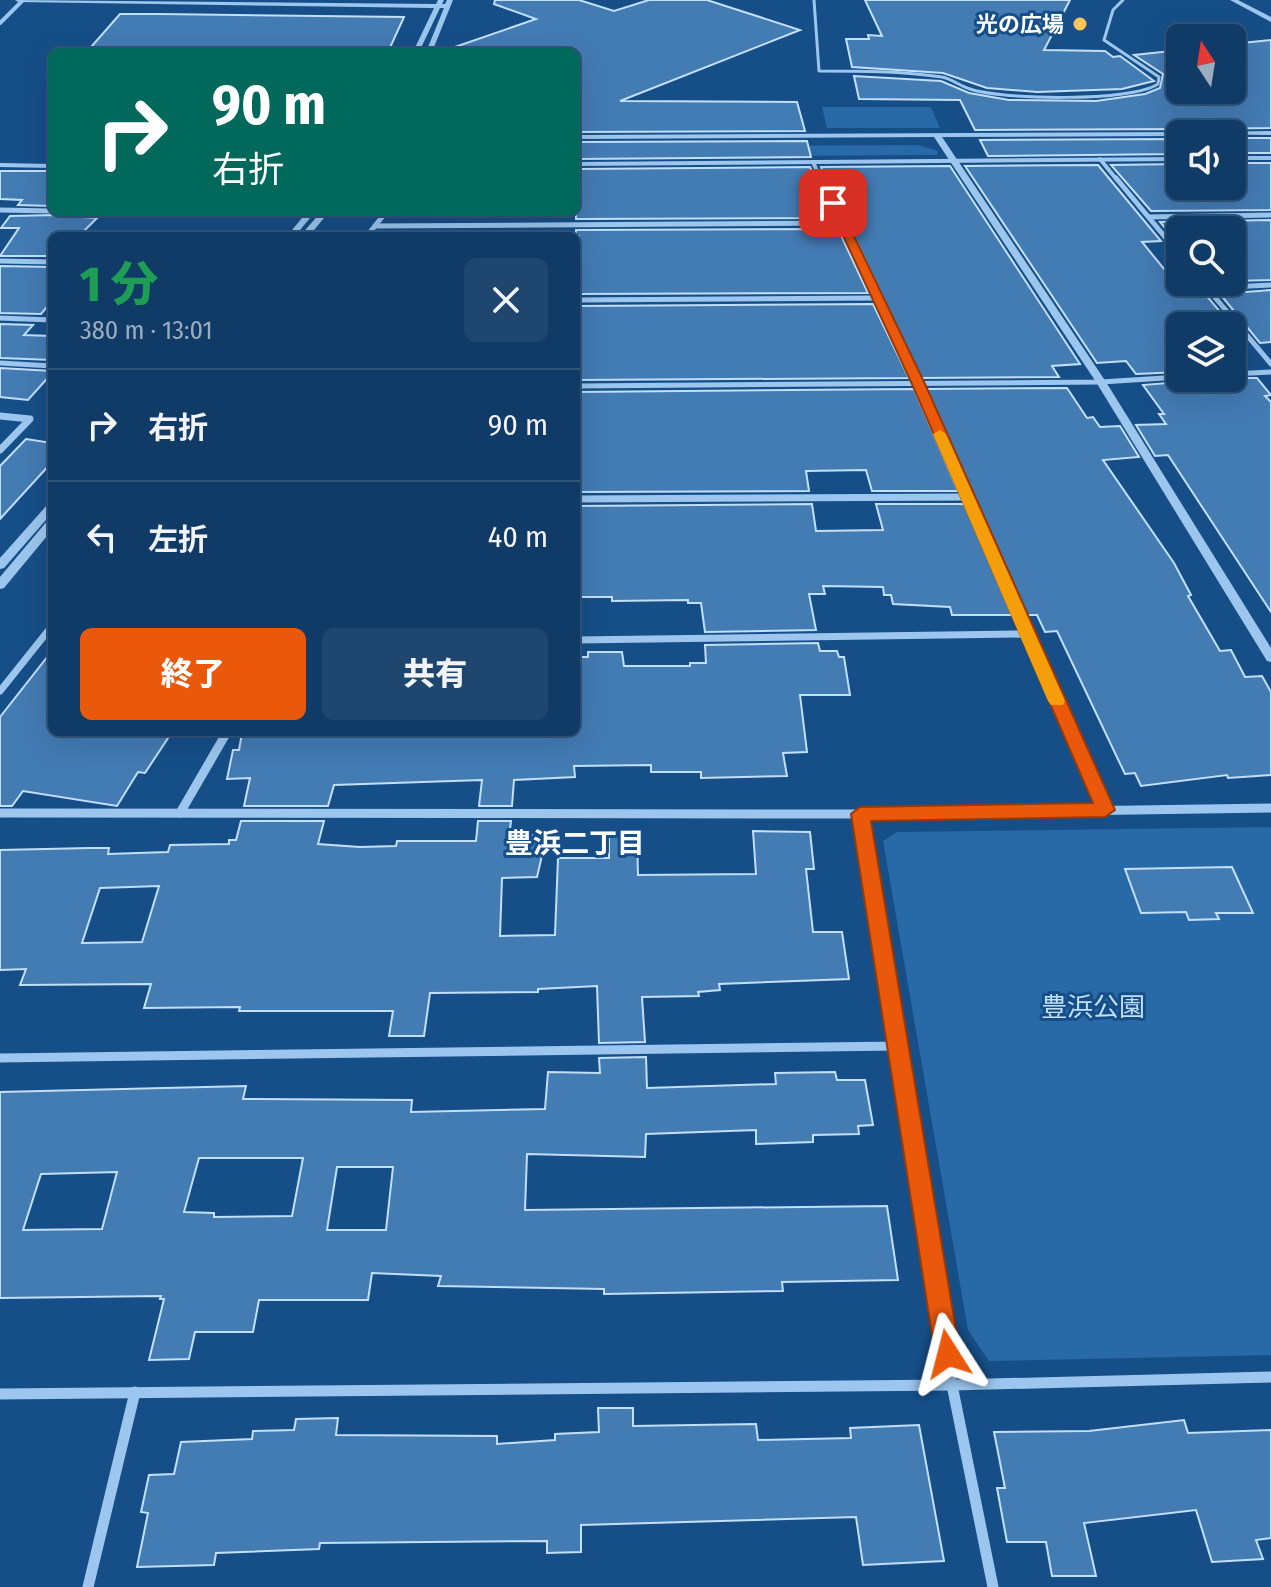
<!DOCTYPE html>
<html lang="ja">
<head>
<meta charset="utf-8">
<style>
  :root { --surface:#103b66; --page:#1e466f; --text:#f1f3f6; --muted:#9cadbf; --line:#30557a; --accent:#ea580c }
  body { margin:0; font-family:"Fira Sans Condensed","Noto Sans JP",sans-serif; background:var(--page); color:var(--text); height:100vh; display:flex; flex-direction:column; font-size:30px; white-space:nowrap }
  * { box-sizing:border-box; margin:0 }
  p { font-size:26px; color:var(--muted) }
  .icon { flex:none; width:44px; height:44px; fill:none; stroke:currentColor; stroke-width:2; stroke-linecap:round; stroke-linejoin:round }
  .map { position:relative; flex:1; overflow:hidden }
  .details { position:absolute; left:48px; top:232px; width:532px; height:504px; display:flex; flex-direction:column; background:var(--surface); border-radius:12px; box-shadow:0 8px 32px #0002,0 0 0 2px var(--line) }
  .details>* { flex:none }
  .banner { position:absolute; left:48px; top:48px; width:532px; height:168px; border-radius:12px; box-shadow:0 8px 32px #0002,0 0 0 2px var(--line); background:#00695c; color:#fff; overflow:hidden }
  .needle { width:52px; rotate:348deg }
  .buttons { position:absolute; left:1166px; top:24px; display:grid; gap:16px }
  .buttons a { display:grid; place-items:center; width:80px; height:80px; border-radius:12px; background:var(--surface); box-shadow:0 8px 32px #0002,0 0 0 2px var(--line); font-size:40px }
  .pin { position:absolute; display:grid; place-items:center; width:68px; height:68px; color:#fff; margin:-34px; border-radius:16px; box-shadow:0 4px 12px #0006 }
  .me { position:absolute; width:88px; margin:-44px; rotate:351deg; stroke-linejoin:round; filter:drop-shadow(0 0 6px #0008) }
  .turn { display:flex; align-items:center; gap:28px; height:168px; padding:0 32px; font-size:36px }
  .turn .icon { width:104px; height:104px; stroke-width:2.5 }
  .turn b { display:block; font-size:56px; line-height:68px }
  .round { display:grid; place-items:center; flex:none; width:84px; height:84px; border-radius:12px; background:var(--page) }
  .overview { display:flex; align-items:center; justify-content:space-between; height:136px; padding:0 32px }
  h1 { font-size:48px; font-weight:800; line-height:60px; color:#1e9e55 }
  .cta { display:flex; gap:16px; margin-top:auto; padding:16px 32px }
  .cta a { flex:1; height:92px; border-radius:12px; background:var(--accent); color:#fff; font-size:32px; font-weight:800; line-height:92px; text-align:center }
  .cta a+a { background:var(--page); color:var(--text) }
  ul { padding:0; list-style:none }
  li { display:flex; align-items:center; gap:24px; height:112px; padding:0 32px; border-top:2px solid var(--line) }
  li div { flex:1 }
  li b { display:block; font-size:30px }
  li em { font-style:normal }
  .map>svg:first-child { display:block }
</style>
</head>
<body>
<div class="map">
<svg width="1271" height="1587" viewBox="0 0 1271 1587">
  <rect width="100%" height="100%" fill="#164f88"/>
  <g fill="#2869a7">
    <path d="M822,107H931L940,128H827Z"/>
    <path d="M918,145L938,151L937,155L576,157V147Z"/>
    <path d="M1271,827V1355L989,1361L968,1330L883,841L897,832Z"/>
  </g>
  <g fill="#437bb3" stroke="#c2dffa" stroke-width="2" fill-rule="evenodd">
    <path d="M495,0H579L614,11L649,0H707L800,30L620,101L797,102L805,131L576,132V52H456L455,47L536,19L494,4Z"/>
    <path d="M865,0H1070L1044,50L1105,51L1113,57L1120,56L1154,81L1122,89L1037,92L987,88L943,73L852,67L846,39H869L868,35L882,36Z"/>
    <path d="M120,14H159L404,17L388,52L91,47Z"/>
    <path d="M1271,40V128L1195,129L1188,134L1183,129L975,130L960,100L859,99L854,76L941,81L969,93L1009,100L1096,101L1145,94L1160,88L1163,74L1134,55L1180,50V90H1232V44Z"/>
    <rect x="1232" y="138" width="39" height="15"/>
    <path d="M1180,139V154L988,156L980,140Z"/>
    <path d="M807,141L811,157L576,159V142Z"/>
    <path d="M1232,163H1271V210L1151,211L1111,165L1180,164V186H1232Z"/>
    <path d="M1098,165L1161,241L1142,242L1187,297L1206,295L1232,326H1180V372L1136,374L1126,361L1097,363L965,166Z"/>
    <path d="M950,166L1080,364L1052,366L1059,377L921,378L821,167Z"/>
    <path d="M810,167L833,218L576,219V169Z"/>
    <path d="M0,171H52V206L18,205L22,200L0,199Z"/>
    <path d="M55,215L97,218L79,236H52V256H0L19,228H1L10,216Z"/>
    <path d="M1271,220V280L1232,281V230H1180V240H1175L1160,222Z"/>
    <path d="M838,229L868,293L576,294L579,236H576V230Z"/>
    <path d="M0,266L52,267V301L41,314L0,313Z"/>
    <path d="M1271,290V342L1260,343L1220,294Z"/>
    <path d="M873,304L909,378L576,380V306Z"/>
    <path d="M0,324L33,325L24,335L52,336V360L0,358Z"/>
    <path d="M0,368L52,371V373L28,400L0,397Z"/>
    <path d="M1185,378H1257L1271,395L1265,396L1271,402V612L1168,455L1155,456L1136,425L1166,424L1159,414H1164L1143,385L1180,382Z"/>
    <path d="M1067,388L1087,418L1093,417L1100,427L1120,426L1139,457L1103,460L1174,563L1191,595L1188,596L1220,651L1231,650L1245,677L1262,676L1271,692V775L1228,778L1227,775L1141,786L1135,773L1125,774L1057,631L1045,632L1037,615H1026L926,389Z"/>
    <path d="M914,389L958,491H872L866,470L806,471L809,491L576,492V392Z"/>
    <path d="M26,439L52,443V462L0,519V466Z"/>
    <path d="M812,504L816,531L883,530L876,504H964L1012,615H952L950,607L893,604L891,595H884L883,587L823,586L825,594H809L816,630L705,632L701,603H688V600L612,601V597H576V506Z"/>
    <path d="M818,643L820,651H837L839,657H844L850,695H800L807,752L783,753L787,776L701,778V772H651V765L574,766L575,777L514,780L512,806H479L482,780L334,785L328,806H244L250,778L227,779L233,750H239L242,733L576,732V657H588V652H622L624,666H690V663H706L705,645Z"/>
    <path d="M52,651V732H172L145,773L138,772L117,806L23,791L12,806H0V717Z"/>
    <path d="M241,821H324L318,844L360,847L396,846L397,841H476L478,821H511L509,838L547,834L537,877L502,878L500,936L555,935L558,858H609V835H637L638,875L756,874L753,831L810,832L814,869H806L813,932H842L849,979L719,984L720,990L698,992L699,996L642,997L645,1042L599,1043L597,986L538,989V992L430,993L424,1036H389L393,1011H239L240,1007L144,1008L151,984L20,985L26,969L0,970V850L90,848H109L108,854L168,852L170,845L229,844V840H236ZM159,886L142,942L82,943L100,888Z"/>
    <path d="M1232,867L1253,913H1216L1219,919L1189,920L1186,912L1141,913L1125,869Z"/>
    <path d="M646,1057L647,1088L776,1084L775,1073L835,1072L837,1080H865L873,1125L858,1126L859,1134L813,1135V1142L756,1144V1130L646,1134L645,1157L527,1154L525,1210L887,1206L898,1280L782,1282L783,1291L604,1294V1289L438,1286L441,1276L372,1273L368,1300H259L253,1332H195L189,1359L149,1360L164,1299H160L161,1296L0,1298V1092L246,1086L243,1099L412,1100L411,1112L545,1109L548,1072L600,1073L599,1058ZM199,1158H303L292,1216L214,1217V1213L184,1212ZM337,1167H393L386,1230H327ZM117,1172L102,1229L23,1230L41,1174Z"/>
    <path d="M598,1408H633V1426L756,1424L758,1440L851,1438L850,1428L919,1425L944,1561L863,1565L856,1517L581,1525V1552L547,1553V1541L320,1543L319,1549L216,1553L214,1565L137,1567L148,1513L141,1512L149,1475L174,1474L181,1442L252,1439L253,1431L294,1430L296,1419L338,1418L336,1435L497,1436V1444L555,1440V1434L599,1432Z"/>
    <path d="M1184,1420L1188,1433L1271,1430V1538L1256,1540L1263,1559L1212,1562L1196,1510L1084,1523L1096,1576H1052L1046,1542H1007L997,1488H1005L994,1432L1089,1431Z"/>
  </g>
  <g fill="none" stroke-linecap="round" stroke-linejoin="round">
    <path stroke="#9cc6ee" stroke-width="3" d="M814,0L819,71C860,71 901,71 942,77C952,79 960,86 970,89C1002,100 1132,102 1158,84L1159,77L1104,40L1113,10L1123,0"/>
    <g stroke="#9cc6ee" stroke-width="4">
      <path d="M0,23L23,0"/>
      <path d="M1232,158H1271"/>
      <path d="M1100,159L1117,180"/>
      <path d="M813,162L821,180"/>
      <path d="M576,164L1180,159"/>
      <path d="M0,165L52,166"/>
    </g>
    <g stroke="#9cc6ee" stroke-width="5">
      <path d="M820,178L930,410"/>
      <path d="M1116,178L1180,255"/>
      <path d="M0,210L52,211"/>
      <path d="M82,212L230,215L234,212"/>
      <path d="M1149,217L1271,215"/>
      <path d="M375,226L843,223"/>
      <path d="M367,236L386,212"/>
      <path d="M0,261L52,262"/>
      <path d="M1202,282L1271,364"/>
      <path d="M1208,288L1271,285"/>
      <path d="M576,300L877,298"/>
      <path d="M0,318L52,320"/>
      <path d="M0,363L52,366"/>
      <path d="M1232,374L1271,372"/>
      <path d="M576,386L1101,382L1180,377"/>
    </g>
    <g stroke="#9cc6ee" stroke-width="7">
      <path d="M929,408L1060,708"/>
      <path d="M0,416L30,419L0,450"/>
      <path d="M576,499L967,497"/>
      <path d="M576,640L1027,634"/>
      <path d="M0,691L52,626"/>
    </g>
    <g stroke="#9cc6ee" stroke-width="9">
      <path d="M1059,706L1105,810"/>
      <path d="M0,813L860,814L1271,808"/>
      <path d="M180,813L227,732"/>
      <path d="M860,814L905,1092"/>
      <path d="M0,1058L900,1046"/>
    </g>
    <g stroke="#9cc6ee" stroke-width="11">
      <path d="M905,1090L952,1385L993,1587"/>
      <path d="M0,1394L952,1385L1271,1377"/>
      <path d="M88,1587L135,1392"/>
    </g>
    <g fill="#9cc6ee" fill-rule="evenodd">
      <path d="M15,0L436,4L438,0H444L442,4H445L447,0H453L432,52H426L444,8H440L419,52H413L434,8L18,2Z"/>
      <path d="M1230,0H1238L1271,17V22Z"/>
      <path d="M1271,131V135L1191,134L1195,132Z"/>
      <path d="M1183,132L1184,134H1180V136L942,137L1106,382L1271,648V662L1267,661L1096,382L934,137L576,139V135Z"/>
      <path d="M307,212H315L295,236H287Z"/>
      <path d="M321,212H329L309,236H300Z"/>
      <path d="M52,503V513L4,568L0,569V558L48,504Z"/>
      <path d="M52,519V530L4,588L0,589V577L48,520Z"/>
    </g>
  </g>
  <path fill="#ea580c" stroke="#983908" stroke-width="2" d="M833,200L838,203L925,384L1115,810L1105,817L871,821L960,1354L957,1363L948,1367L939,1363L935,1354L851,814L860,807L1093,803L912,384L828,203Z"/>
  <path fill="#f59e0b" d="M940,430L946,434L1065,701L1063,705H1051L1048,701L933,434Z"/>
  <circle fill="#ffc55a" stroke="#164f88" stroke-width="3" cx="1080" cy="24" r="8"/>
  <g text-anchor="middle" dominant-baseline="central" stroke-width="6" stroke-linejoin="round" paint-order="stroke">
    <g font-size="22" font-weight="bold" fill="#fff" stroke="#164f88" text-anchor="end">
      <text x="1064" y="24">光の広場</text>
    </g>
    <g font-size="26" fill="#c2dffa" stroke="#164f88">
      <text x="1093" y="1007">豊浜公園</text>
    </g>
    <g font-size="28" font-weight="bold" fill="#fff" stroke="#164f88">
      <text x="575" y="843">豊浜二丁目</text>
    </g>
  </g>
</svg>
<div class="buttons">
<a><svg class="needle" viewBox="-14 -14 28 28"><path d="M0-13l5 13h-10z" fill="#e53935"/><path d="M0 13l5-13h-10z" fill="#9cadbf"/></svg></a>
<a><svg class="icon" aria-label="sound" viewBox="0 0 24 24"><path d="M4 9h4l5-4v14l-5-4H4zM17 9q2 3 0 6"/></svg></a>
<a><svg class="icon" aria-label="search" viewBox="0 0 24 24"><circle cx="10" cy="10" r="6"/><path d="M15 15l6 6"/></svg></a>
<a><svg class="icon" aria-label="layers" viewBox="0 0 24 24"><path d="M12 4l9 5-9 5-9-5zM3 14l9 5 9-5"/></svg></a>
</div>
<div class="pin" style="left:833px;top:203px;background:#d93025"><svg class="icon" aria-label="arrive" viewBox="0 0 24 24"><path d="M6 21V4h12l-3 4 3 4H6"/></svg></div>
<svg class="me" style="left:948px;top:1354px" viewBox="-20 -20 40 40"><path d="M0-17L14 15 0 8-14 15z" fill="#ea580c" stroke="#fff" stroke-width="4"/></svg>
<div class="banner">
<div class="turn"><svg class="icon" aria-label="right" viewBox="0 0 24 24"><path d="M7 20v-9h11M14 6l5 5-5 5"/></svg><div><b>90 m</b>右折</div></div>
</div>
<section class="details">
<div class="overview"><div><h1>1 分</h1><p>380 m · 13:01</p></div><a class="round"><svg class="icon" aria-label="close" viewBox="0 0 24 24"><path d="M6 6l12 12M18 6L6 18"/></svg></a></div>
<ul>
<li><svg class="icon" aria-label="right" viewBox="0 0 24 24"><path d="M7 20v-9h11M14 6l5 5-5 5"/></svg><div><b>右折</b></div><em>90 m</em></li>
<li><svg class="icon" aria-label="left" viewBox="0 0 24 24"><path d="M17 20v-9H6M10 6l-5 5 5 5"/></svg><div><b>左折</b></div><em>40 m</em></li>
</ul>
<div class="cta"><a>終了</a><a>共有</a></div>
</section>
</div>
</body>
</html>
